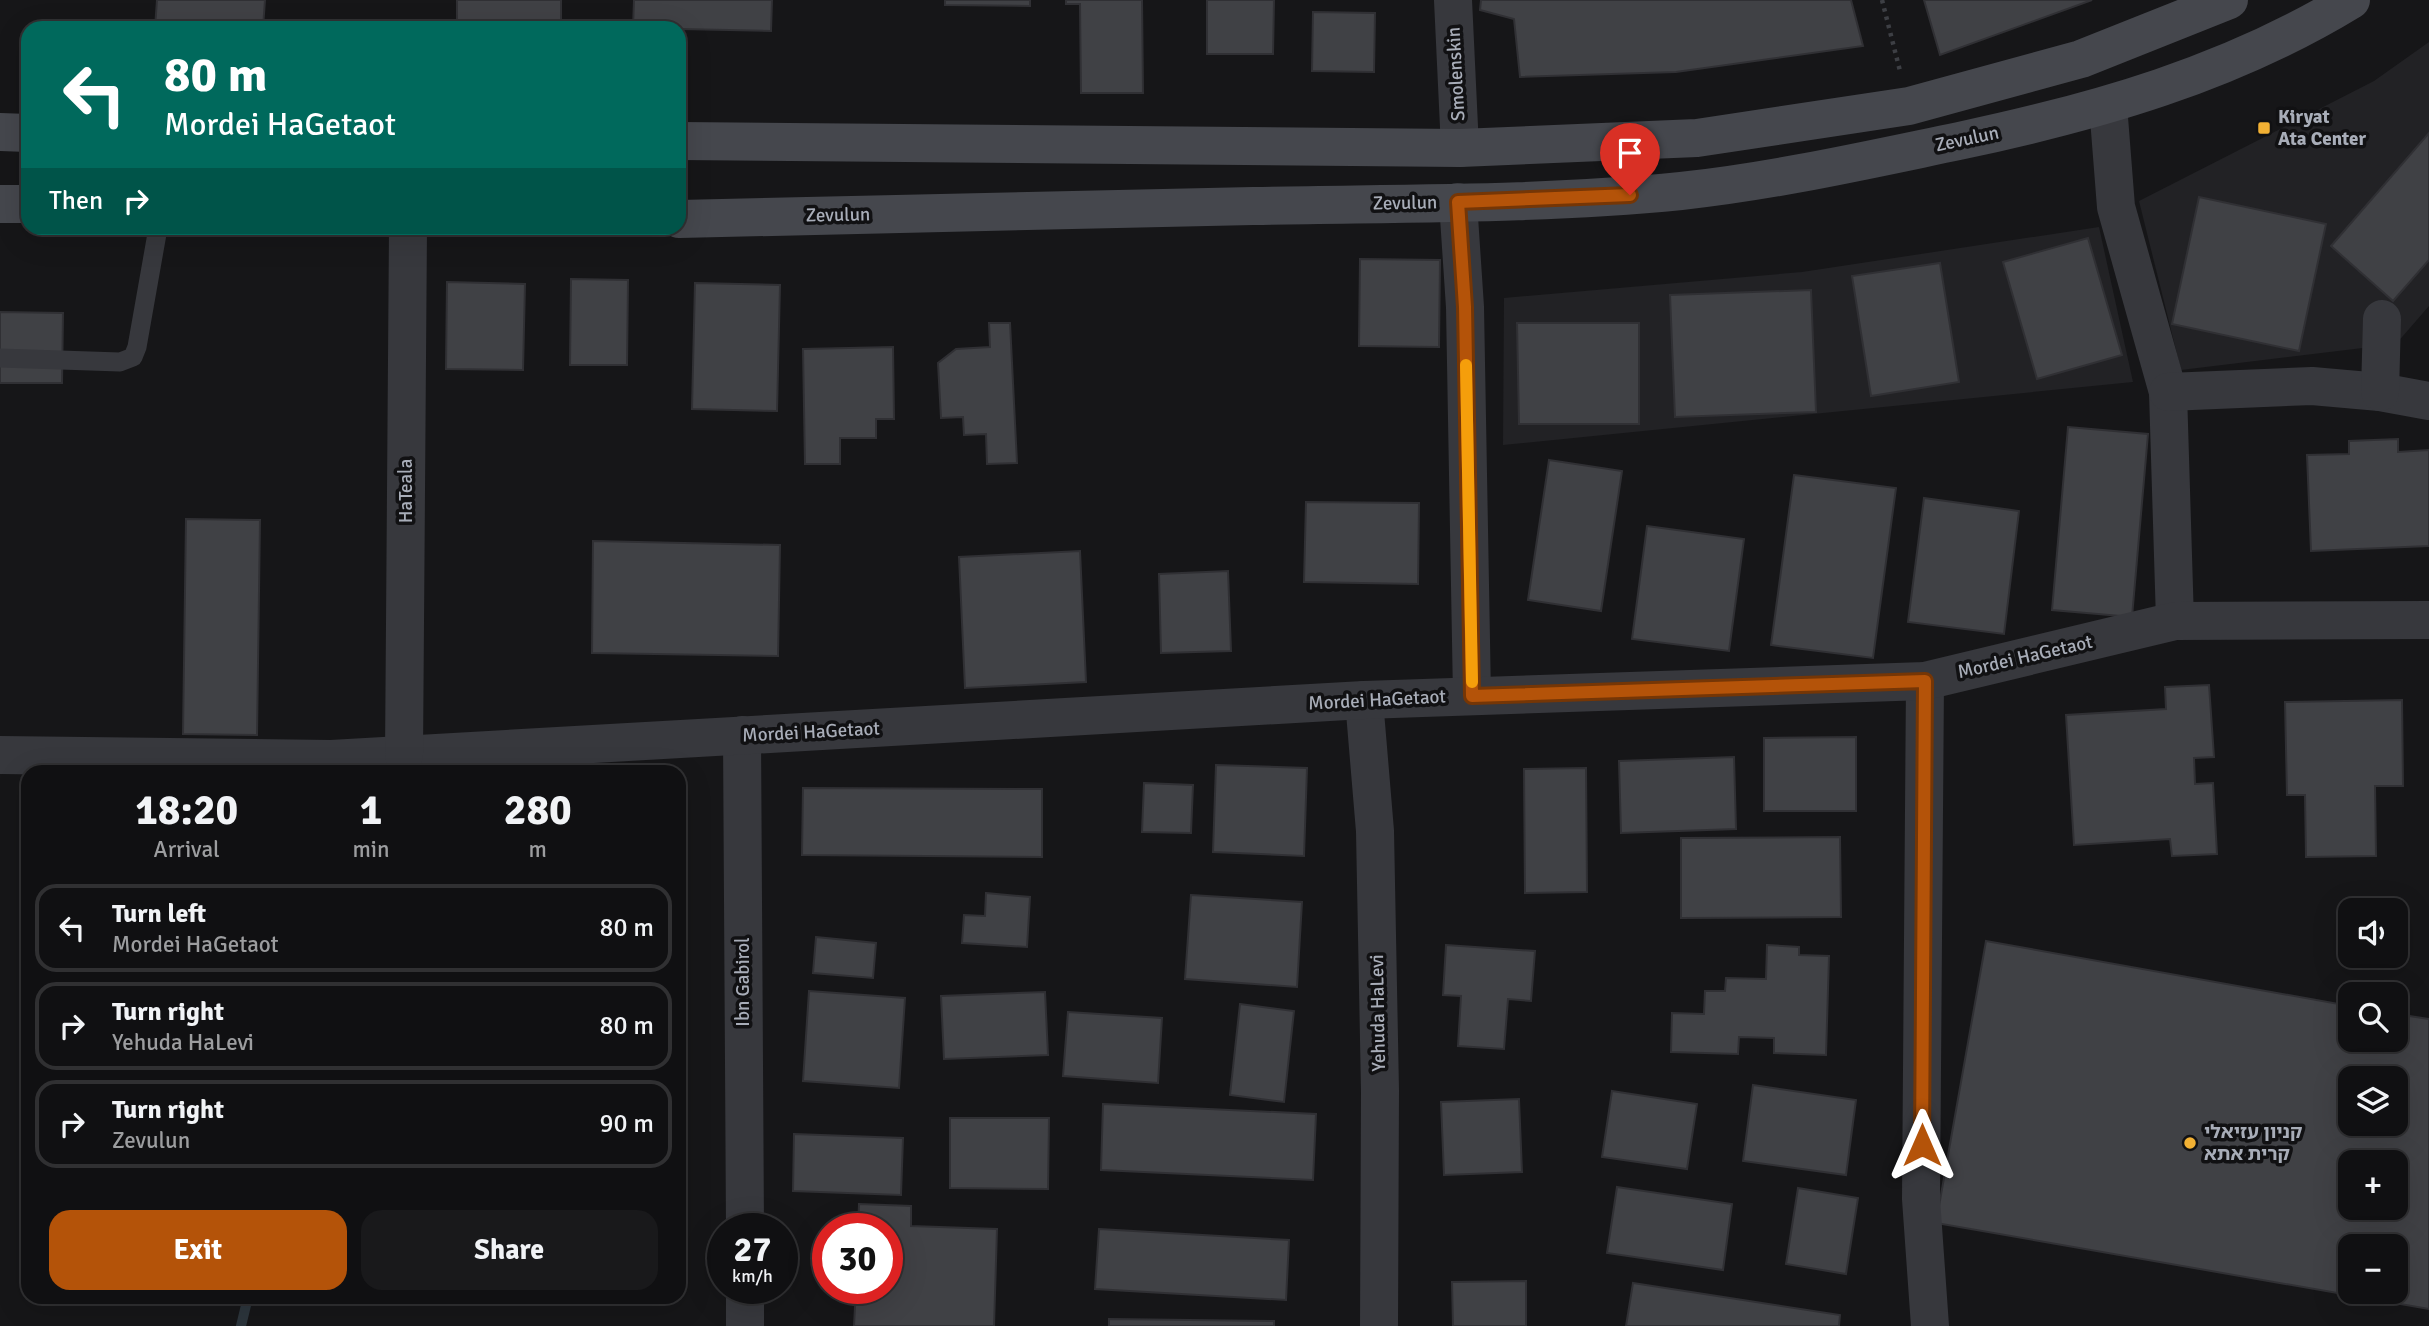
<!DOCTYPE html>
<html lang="en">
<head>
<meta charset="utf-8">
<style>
  :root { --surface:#101012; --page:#19191b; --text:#f1f3f6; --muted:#9c9d9f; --line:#303032; --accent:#b45309 }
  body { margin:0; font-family:Signika,"Noto Sans Hebrew",sans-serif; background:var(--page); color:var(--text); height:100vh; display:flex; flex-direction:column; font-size:26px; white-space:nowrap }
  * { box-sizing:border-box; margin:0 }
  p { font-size:23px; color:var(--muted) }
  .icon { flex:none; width:38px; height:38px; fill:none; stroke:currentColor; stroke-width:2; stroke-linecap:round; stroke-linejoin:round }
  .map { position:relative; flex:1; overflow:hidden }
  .side { position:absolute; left:21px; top:765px; width:665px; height:539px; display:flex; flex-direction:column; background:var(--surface); border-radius:21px; box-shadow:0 7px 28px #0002,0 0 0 2px var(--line) }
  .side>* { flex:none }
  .hud { position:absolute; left:21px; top:21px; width:665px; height:214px; border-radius:21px; box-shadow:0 7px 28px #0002,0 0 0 2px var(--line); background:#00695c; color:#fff; overflow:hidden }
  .buttons { position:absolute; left:2338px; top:898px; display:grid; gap:14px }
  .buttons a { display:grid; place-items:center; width:70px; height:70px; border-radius:14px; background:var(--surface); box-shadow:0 7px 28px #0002,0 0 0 2px var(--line); font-size:35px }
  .speed { position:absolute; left:707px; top:1213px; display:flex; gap:14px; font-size:35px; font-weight:700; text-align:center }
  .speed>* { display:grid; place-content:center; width:91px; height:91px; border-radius:50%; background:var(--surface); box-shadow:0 7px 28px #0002,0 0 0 2px var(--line); line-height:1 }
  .speed small { font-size:18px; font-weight:400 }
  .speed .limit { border:10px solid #d22; background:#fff; color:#111 }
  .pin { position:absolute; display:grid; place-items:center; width:60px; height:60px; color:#fff; margin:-72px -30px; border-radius:50% 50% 50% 0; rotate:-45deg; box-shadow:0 0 7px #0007 }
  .pin .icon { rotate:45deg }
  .me { position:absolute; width:77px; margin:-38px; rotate:0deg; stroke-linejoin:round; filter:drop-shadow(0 0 5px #0008) }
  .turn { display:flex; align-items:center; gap:24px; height:147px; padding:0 28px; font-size:32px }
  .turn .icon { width:91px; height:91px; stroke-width:2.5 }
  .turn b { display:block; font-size:49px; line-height:60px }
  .then { display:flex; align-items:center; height:66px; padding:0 28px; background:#0003; gap:14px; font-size:26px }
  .eta { display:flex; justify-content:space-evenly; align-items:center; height:119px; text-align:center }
  .eta b { font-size:42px; font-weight:700; line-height:49px }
  .action { display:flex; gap:14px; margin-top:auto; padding:14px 28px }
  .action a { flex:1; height:80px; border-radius:21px; background:var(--accent); color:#fff; font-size:28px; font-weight:700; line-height:80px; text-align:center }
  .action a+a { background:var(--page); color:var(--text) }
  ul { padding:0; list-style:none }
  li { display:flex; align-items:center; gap:21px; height:88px; margin:0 14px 10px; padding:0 14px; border:4px solid var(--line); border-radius:21px }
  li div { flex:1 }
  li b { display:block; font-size:26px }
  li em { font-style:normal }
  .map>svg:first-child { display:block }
</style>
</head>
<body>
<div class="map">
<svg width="2429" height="1326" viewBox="0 0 2429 1326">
  <rect width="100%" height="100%" fill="#161618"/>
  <g fill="#222225">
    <path d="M2429,42V306L2396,344L2181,370L2139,201L2374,81Z"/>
    <path d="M2099,227L2133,382L1503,445L1504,298L1802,272Z"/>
  </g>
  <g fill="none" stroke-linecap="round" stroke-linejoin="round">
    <path stroke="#2c353c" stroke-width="10" d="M241,1326L248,1297"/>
  </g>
  <g fill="#404145" stroke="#303034" stroke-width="2" fill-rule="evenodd">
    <path d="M157,0H265L263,28H155Z"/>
    <rect x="457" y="0" width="104" height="28"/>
    <path d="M634,0H772L771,31L633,28Z"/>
    <path d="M945,0H1030V6L945,5Z"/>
    <path d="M1066,0H1142L1143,93H1081L1080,4H1066Z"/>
    <path d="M1207,0H1274L1273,54H1207Z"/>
    <path d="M1481,0H1851L1863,46L1676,72L1520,77L1514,19L1480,10Z"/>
    <path d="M1924,0H2092L1940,55Z"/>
    <path d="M1313,12L1375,13L1374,72L1312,71Z"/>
    <path d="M2429,133V260L2393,301L2331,246Z"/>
    <path d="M2199,197L2326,224L2299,351L2172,324Z"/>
    <path d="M2088,238L2122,355L2037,379L2003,262Z"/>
    <path d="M1360,259L1440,260L1439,347L1359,346Z"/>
    <path d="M1940,263L1959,382L1871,396L1852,276Z"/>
    <path d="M571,279L628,280L627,365H570Z"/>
    <path d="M447,282L525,284L523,370L446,369Z"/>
    <path d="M695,283L780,285L777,411L692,409Z"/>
    <path d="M1811,290L1816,412L1675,417L1670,295Z"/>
    <path d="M0,312L63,313L62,383H0Z"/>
    <path d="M989,323H1010L1017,463L987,464L986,434L964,435L963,417L941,418L938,363L956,349L990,347Z"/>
    <path d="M1517,323H1639V424H1519Z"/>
    <path d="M893,347L894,419H876V438H840V464H805L803,349Z"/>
    <path d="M2068,427L2148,434L2132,617L2052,610Z"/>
    <path d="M2398,439V452L2429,450V546L2311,551L2307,455L2349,454V441Z"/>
    <path d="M1549,460L1622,471L1601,611L1528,600Z"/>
    <path d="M1794,475L1896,488L1873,658L1771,645Z"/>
    <path d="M1924,498L2019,511L2004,634L1908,622Z"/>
    <path d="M1306,502L1419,503L1418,584L1304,582Z"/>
    <path d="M186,519L260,520L257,735L183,734Z"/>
    <path d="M1647,526L1744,539L1729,651L1632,639Z"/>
    <path d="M593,541L780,545L778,656L592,653Z"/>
    <path d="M1080,551L1086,682L965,688L959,557Z"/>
    <path d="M1228,571L1231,651L1161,653L1159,574Z"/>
    <path d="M2209,685L2214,757L2194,758L2195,784L2213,783L2217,854L2172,856L2170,839L2074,845L2066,715L2166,709L2165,687Z"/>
    <path d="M2402,700L2403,786H2375L2376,856L2306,857L2305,795H2287L2285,702Z"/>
    <path d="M1856,737V811H1764V738Z"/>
    <path d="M1734,757L1736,829L1621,833L1619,761Z"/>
    <path d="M1216,765L1307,768L1304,856L1213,852Z"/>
    <path d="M1586,768L1587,892L1525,893L1524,769Z"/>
    <path d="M1144,783L1193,785L1191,833L1142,832Z"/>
    <path d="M803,788L1042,789V857L802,855Z"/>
    <path d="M1840,837L1841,917L1681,918V838Z"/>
    <path d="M986,893L1030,897L1027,947L962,943L964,915L985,916Z"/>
    <path d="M1191,895L1302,902L1297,987L1185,979Z"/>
    <path d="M816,937L876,943L873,978L813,973Z"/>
    <path d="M1986,941L2350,1006V1040H2396V1014L2429,1019V1309L1936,1223ZM2350,1078H2396V1124H2350ZM2350,1162H2396V1208H2350ZM2350,1246H2396V1292H2350Z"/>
    <path d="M1446,945L1535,951L1531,1001L1508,999L1504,1049L1458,1046L1461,996L1443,995Z"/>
    <path d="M1767,945L1799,947V955L1829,956L1826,1055L1774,1053V1038L1739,1037L1738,1054L1671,1052L1672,1013L1704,1014L1705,991H1725L1726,978L1766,979Z"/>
    <path d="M809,991L905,998L899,1088L803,1081Z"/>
    <path d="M1045,992L1048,1055L944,1059L941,996Z"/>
    <path d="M1240,1004L1294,1011L1284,1102L1230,1095Z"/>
    <path d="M1068,1012L1162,1018L1158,1083L1063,1076Z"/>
    <path d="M1753,1085L1856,1100L1846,1175L1743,1161Z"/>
    <path d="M1612,1091L1697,1104L1687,1169L1602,1157Z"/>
    <path d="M1519,1099L1522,1172L1444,1175L1441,1102Z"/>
    <path d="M1103,1104L1316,1114L1313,1180L1101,1170Z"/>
    <path d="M950,1118H1049L1048,1189L950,1188Z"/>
    <path d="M794,1134L903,1138L901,1195L793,1191Z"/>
    <path d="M1617,1187L1732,1204L1723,1270L1607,1253Z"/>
    <path d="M1798,1188L1858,1198L1846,1274L1786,1264Z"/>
    <path d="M859,1204L911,1206V1226L997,1229L994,1326H854L856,1288H887V1228H858Z"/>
    <path d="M1099,1229L1289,1240L1286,1300L1095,1289Z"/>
    <path d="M1526,1281V1326H1453L1452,1282Z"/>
    <path d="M1633,1283L1840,1315L1839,1326H1626Z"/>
    <path d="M1109,1319L1274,1321V1326H1109Z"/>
  </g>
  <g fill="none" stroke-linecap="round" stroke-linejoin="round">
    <path stroke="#3d3f44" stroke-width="4.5" stroke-dasharray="3.5 5" stroke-linecap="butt" d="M1882,0L1900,71"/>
    <path stroke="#37383d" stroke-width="19" d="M0,358L120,362L133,357L137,347L158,228"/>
    <g stroke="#37383d" stroke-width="38">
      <path d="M1453,0L1460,148"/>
      <path d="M2108,105L2116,207L2168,392L2175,621"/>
      <path d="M1458,202L1465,307L1472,696"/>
      <path d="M2168,392L2312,386L2380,392L2429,401"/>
      <path d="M2380,392L2382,319"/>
      <path d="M1925,681L1921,1199L1930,1326"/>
      <path d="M1364,700L1375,831L1380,1091L1379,1326"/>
      <path d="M742,735L745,1228"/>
      <path d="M0,755L331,759L1364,700L1925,681L2175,621L2429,620"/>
      <path d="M404,755L408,228"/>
      <path d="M745,1288V1326"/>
    </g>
    <g stroke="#45474d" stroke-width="38">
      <path d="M0,132L28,133"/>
      <path d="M679,141L1460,148L1697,138L1909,106L2081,59L2229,0"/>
      <path d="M0,204H28"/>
      <path d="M679,219C870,215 1061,210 1253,206C1395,203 1539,205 1681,191C1774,181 1867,160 1959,141C2096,112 2230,74 2351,0"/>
    </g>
  </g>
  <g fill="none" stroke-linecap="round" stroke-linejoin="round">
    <g stroke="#753606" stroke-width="18">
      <path id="route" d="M1630,195L1458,202L1465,307L1472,696L1925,681L1922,1145"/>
    </g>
    <use href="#route" stroke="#b45309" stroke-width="12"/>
    <path stroke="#f59e0b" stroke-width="12" d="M1466,365L1472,682"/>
  </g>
  <g fill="#f2b134" stroke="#111113" stroke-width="2.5">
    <rect x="2257" y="121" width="14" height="14" rx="3.5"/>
    <circle cx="2190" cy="1143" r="7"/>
  </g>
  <g text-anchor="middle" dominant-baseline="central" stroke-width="7" stroke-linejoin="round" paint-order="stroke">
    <g font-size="19" fill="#a8adb8" stroke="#111113">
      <text transform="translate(1456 74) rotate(-93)">Smolenskin</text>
      <text transform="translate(1967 139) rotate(-12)">Zevulun</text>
      <text transform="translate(1405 203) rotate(-1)">Zevulun</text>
      <text transform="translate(838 215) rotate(-1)">Zevulun</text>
      <text transform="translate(406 491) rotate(-90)">HaTeala</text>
      <text transform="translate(2025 657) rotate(-13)">Mordei HaGetaot</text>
      <text transform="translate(1377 700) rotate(-3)">Mordei HaGetaot</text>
      <text transform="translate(811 732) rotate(-3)">Mordei HaGetaot</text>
      <text transform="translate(743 982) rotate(-90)">Ibn Gabirol</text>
      <text transform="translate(1378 1013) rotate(-91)">Yehuda HaLevi</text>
    </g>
    <g font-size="19" font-weight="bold" fill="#a8adb8" stroke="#111113" text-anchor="start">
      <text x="2278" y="117">Kiryat<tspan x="2278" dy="22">Ata Center</tspan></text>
      <text x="2204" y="1132">קניון עזיאלי<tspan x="2204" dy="22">קרית אתא</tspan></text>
    </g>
  </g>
</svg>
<div class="buttons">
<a><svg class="icon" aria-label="sound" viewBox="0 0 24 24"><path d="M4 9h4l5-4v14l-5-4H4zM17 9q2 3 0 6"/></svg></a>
<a><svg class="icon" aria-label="search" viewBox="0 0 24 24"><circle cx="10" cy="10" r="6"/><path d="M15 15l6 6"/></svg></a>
<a><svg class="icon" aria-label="layers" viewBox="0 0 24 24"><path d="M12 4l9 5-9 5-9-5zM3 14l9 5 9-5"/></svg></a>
<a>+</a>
<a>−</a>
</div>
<div class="speed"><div>27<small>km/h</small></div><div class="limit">30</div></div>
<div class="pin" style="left:1630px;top:195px;background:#d93025"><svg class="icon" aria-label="arrive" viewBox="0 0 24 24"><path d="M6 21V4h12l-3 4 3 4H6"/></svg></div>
<svg class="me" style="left:1922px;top:1145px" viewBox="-20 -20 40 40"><path d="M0-17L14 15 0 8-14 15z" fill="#b45309" stroke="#fff" stroke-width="4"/></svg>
<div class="hud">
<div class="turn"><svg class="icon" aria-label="left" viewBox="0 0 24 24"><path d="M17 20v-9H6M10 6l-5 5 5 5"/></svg><div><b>80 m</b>Mordei HaGetaot</div></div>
<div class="then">Then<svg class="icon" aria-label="right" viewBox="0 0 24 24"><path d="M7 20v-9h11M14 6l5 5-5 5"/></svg></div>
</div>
<section class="side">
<div class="eta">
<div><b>18:20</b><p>Arrival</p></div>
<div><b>1</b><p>min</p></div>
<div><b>280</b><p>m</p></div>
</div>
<ul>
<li><svg class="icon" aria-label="left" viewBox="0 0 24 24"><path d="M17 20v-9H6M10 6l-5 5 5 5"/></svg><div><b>Turn left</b><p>Mordei HaGetaot</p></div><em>80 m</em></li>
<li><svg class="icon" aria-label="right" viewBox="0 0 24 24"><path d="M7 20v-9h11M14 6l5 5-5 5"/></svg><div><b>Turn right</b><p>Yehuda HaLevi</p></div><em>80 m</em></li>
<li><svg class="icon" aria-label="right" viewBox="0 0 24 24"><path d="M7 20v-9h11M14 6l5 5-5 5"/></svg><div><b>Turn right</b><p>Zevulun</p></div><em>90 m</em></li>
</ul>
<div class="action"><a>Exit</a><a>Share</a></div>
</section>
</div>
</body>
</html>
